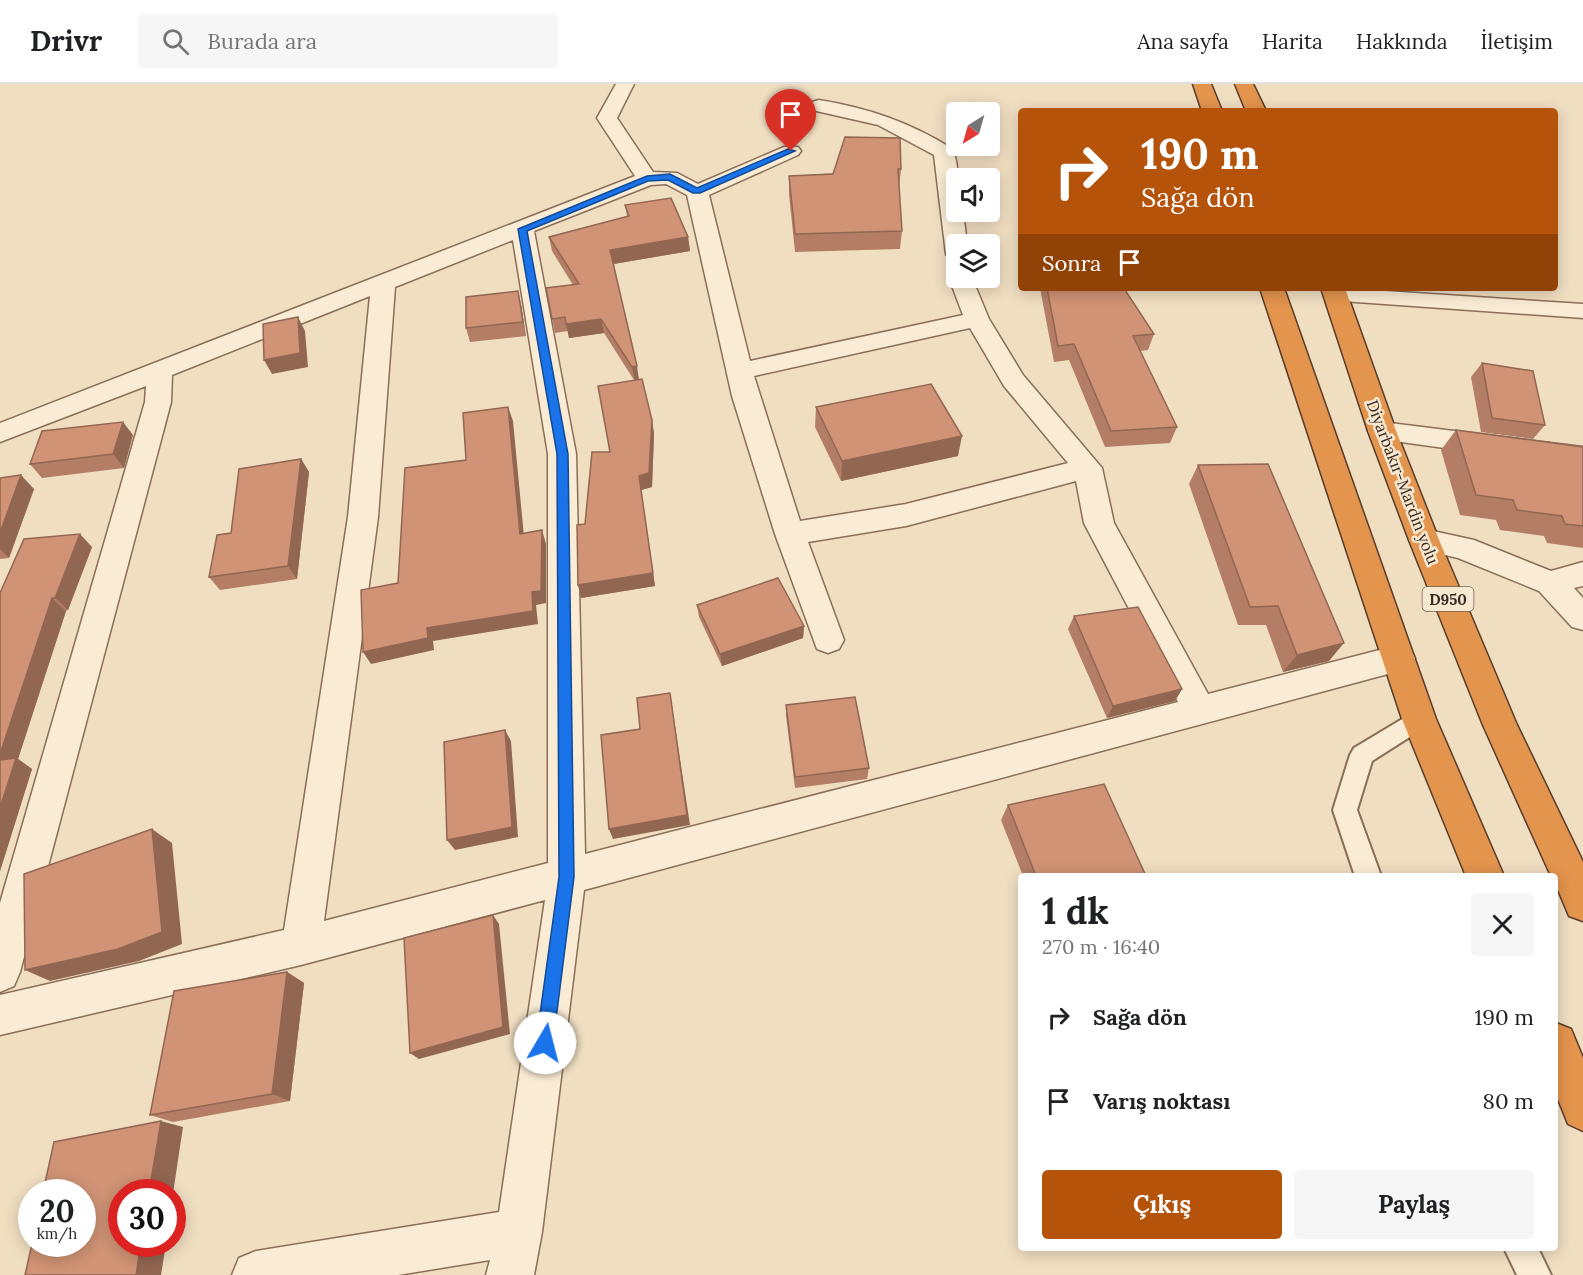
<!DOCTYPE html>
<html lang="tr">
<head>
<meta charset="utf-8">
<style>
  :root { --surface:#fff; --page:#f6f6f6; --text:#202124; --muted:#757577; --line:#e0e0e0; --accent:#b45309 }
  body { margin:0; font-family:Lora,serif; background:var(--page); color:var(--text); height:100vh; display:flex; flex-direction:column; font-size:22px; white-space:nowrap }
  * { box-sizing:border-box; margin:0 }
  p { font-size:20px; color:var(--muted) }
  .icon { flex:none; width:33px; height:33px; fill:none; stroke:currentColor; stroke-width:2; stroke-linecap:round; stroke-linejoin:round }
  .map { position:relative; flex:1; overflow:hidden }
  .panel { position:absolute; left:1018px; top:789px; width:540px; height:378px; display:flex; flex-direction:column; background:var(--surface); border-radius:6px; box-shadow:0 3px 15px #0003 }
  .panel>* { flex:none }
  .banner { position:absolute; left:1018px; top:24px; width:540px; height:183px; border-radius:6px; box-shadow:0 3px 15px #0003; background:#b45309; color:#fff; overflow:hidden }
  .needle { width:39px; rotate:217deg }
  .controls { position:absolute; left:946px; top:18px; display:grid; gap:12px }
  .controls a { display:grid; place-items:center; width:54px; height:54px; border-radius:6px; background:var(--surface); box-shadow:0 3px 15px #0003; font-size:30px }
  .speed { position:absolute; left:18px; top:1095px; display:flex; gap:12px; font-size:30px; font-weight:700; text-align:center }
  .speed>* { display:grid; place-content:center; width:78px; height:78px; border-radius:50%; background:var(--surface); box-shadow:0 3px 15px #0003; line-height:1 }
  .speed small { font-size:15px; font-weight:400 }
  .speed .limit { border:9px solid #d22; background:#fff; color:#111 }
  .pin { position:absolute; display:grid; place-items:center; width:51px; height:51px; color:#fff; margin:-62px -26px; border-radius:50% 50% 50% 0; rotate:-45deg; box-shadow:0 0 6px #0007 }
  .pin .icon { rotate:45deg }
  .me { position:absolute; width:66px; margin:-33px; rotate:8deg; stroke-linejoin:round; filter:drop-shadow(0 0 4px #0008) }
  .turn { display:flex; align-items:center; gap:21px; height:126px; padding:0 24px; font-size:27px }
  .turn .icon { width:78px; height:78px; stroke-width:2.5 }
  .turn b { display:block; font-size:42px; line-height:51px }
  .then { display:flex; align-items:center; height:57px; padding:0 24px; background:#0003; gap:12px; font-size:22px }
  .round { display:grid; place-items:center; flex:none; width:63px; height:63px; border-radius:6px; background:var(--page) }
  .overview { display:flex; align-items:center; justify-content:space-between; height:102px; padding:0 24px }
  h1 { font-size:36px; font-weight:700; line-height:45px }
  .cta { display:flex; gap:12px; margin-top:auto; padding:12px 24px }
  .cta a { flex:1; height:69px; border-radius:6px; background:var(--accent); color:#fff; font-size:24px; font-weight:700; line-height:69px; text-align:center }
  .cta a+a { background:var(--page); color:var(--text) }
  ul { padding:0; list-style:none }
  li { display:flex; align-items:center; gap:18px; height:84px; padding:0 24px }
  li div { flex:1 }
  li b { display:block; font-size:22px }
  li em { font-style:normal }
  header { display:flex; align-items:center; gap:36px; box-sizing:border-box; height:84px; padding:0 30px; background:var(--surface); border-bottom:2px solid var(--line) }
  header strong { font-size:28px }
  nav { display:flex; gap:33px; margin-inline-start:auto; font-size:21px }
  .search { width:420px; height:54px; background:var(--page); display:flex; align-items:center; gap:15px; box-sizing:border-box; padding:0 21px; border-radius:6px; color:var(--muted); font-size:22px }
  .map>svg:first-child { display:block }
</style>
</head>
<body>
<header>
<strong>Drivr</strong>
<div class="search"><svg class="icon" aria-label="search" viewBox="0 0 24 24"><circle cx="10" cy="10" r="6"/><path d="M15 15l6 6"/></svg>Burada ara</div>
<nav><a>Ana sayfa</a><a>Harita</a><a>Hakkında</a><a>İletişim</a></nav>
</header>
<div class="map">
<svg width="1583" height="1191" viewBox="0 0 1583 1191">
  <rect width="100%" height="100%" fill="#f0dec1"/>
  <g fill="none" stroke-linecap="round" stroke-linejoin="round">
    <g stroke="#8a6e58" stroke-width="4">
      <g id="lane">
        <path d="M1419,625L1427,628L1431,635L1427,642L1372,677L1357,726L1381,792H1355L1333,726L1350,671L1354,664Z"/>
        <path d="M1504,1164H1538L1551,1191H1517Z"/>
      </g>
    </g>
    <g stroke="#8a6e58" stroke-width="3">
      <g id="street">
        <path d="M616,0H634L617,34L653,88L677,89L698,100L784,63H798L801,67L798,71L709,111L750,277L963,231L949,194L953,189L957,188V194H972L989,235L1023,291L1102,384L1114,439L1208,610L1399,561L1410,565L1415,574L1410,583L1399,587L584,806L542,1148L534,1191H486L490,1176L398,1191H232L239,1174L256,1167L499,1128L545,816L301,881L0,951V911L284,846L348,433L370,212L172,291L171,318L20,888L14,902L0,908V819L145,318L146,302L0,358V339L635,92L597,34ZM666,100L687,111L732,312L775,450L817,565L828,569L839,565L844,556L808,458L906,442L1076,397L1084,439L1178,618L585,770L576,370L534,147L651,101ZM513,156L548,370V779L324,837L378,433L395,203ZM970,244L1004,302L1068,379L906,420L800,437L754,292Z"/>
        <path d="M819,16C868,24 909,38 951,64C961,78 957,110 957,128H963L967,160H957V177L949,175L946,170L934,71L878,41L812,26L809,22L812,18Z"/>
        <path d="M1339,204L1583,220V234L1328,216L1324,211L1328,206Z"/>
        <path d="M1382,338L1583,363V383L1372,354L1368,347L1372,340Z"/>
        <path d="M1424,445L1474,456L1551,487L1583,478V502L1574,504L1583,514V546L1572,543L1539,507L1458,474L1414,464L1409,456L1414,448Z"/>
      </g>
    </g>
    <g stroke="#573d2c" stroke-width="3">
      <g id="highway">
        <path d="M1193,0H1211L1222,27H1202Z"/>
        <path d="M1235,0H1253L1266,27H1246Z"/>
        <path d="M1260,204H1284L1436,635L1504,792H1466L1402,635Z"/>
        <path d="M1321,204H1345L1396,347L1439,456L1517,641L1583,778V837L1569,832L1556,801V792H1551L1483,641L1409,456L1368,347Z"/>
        <path d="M1556,939L1571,945L1583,974V1047L1568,1040L1556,1010Z"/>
      </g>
    </g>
    <use href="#lane" fill="#faecd4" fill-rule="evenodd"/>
    <use href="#street" fill="#faecd4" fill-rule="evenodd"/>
    <use href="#highway" fill="#e3944d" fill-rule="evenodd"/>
  </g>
  <g fill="#b37e65">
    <path d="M901,85L899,103L902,147L900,165L795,168L789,110V92Z"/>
    <path d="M625,121L688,153L690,167L614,180L639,296L652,336L654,350L652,403L641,406L655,502L581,514L578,501L585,440L610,368L634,296L604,249L569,254L568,247L555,249L552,235L573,201L552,167L549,153L627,132Z"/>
    <path d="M1040,204H1125L1127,209L1154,250L1148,266L1140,267L1177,343L1170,359L1105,363L1069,276L1054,278Z"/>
    <path d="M1400,204H1436L1434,206Z"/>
    <path d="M521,221L526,252L470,258L466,244Z"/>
    <path d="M1482,279L1545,341L1533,355L1481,348L1471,293Z"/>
    <path d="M816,323L958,372L841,397L815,343Z"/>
    <path d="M1456,346L1583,363V464L1547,459L1544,452L1500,446L1496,436L1460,431L1441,366Z"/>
    <path d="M133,351L124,384L42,394L30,380Z"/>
    <path d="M301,375L309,388L297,495L220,506L209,493Z"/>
    <path d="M1198,381L1329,577L1283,588L1266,541H1238L1189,400Z"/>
    <path d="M0,394L34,405L9,474L0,475Z"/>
    <path d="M24,455L92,463L68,526L66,527L18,675L32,685L0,787Z"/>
    <path d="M697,521L804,542L803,554L722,582L699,533Z"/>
    <path d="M1074,532L1182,605L1175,617L1107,634L1068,545Z"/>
    <path d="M786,621L869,684L867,695L795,704L786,632Z"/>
    <path d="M1008,721L1146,792H1023L1001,736Z"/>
    <path d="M287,888L304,899L290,1017L173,1038L150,1031Z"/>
  </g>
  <g fill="#926752">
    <path d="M688,153L690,167L613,180L610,166Z"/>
    <path d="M518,207L521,221L526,252L523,238Z"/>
    <path d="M298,233L305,247L308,283L272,290L264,276Z"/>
    <path d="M601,235L604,249L569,254L566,240Z"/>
    <path d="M637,282L639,296L635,297L632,283Z"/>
    <path d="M508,323L513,337L525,463L520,450Z"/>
    <path d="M652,336L654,350L652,403L641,406L655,502L581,514L578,501L639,392Z"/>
    <path d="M123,338L133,351L124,384L113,370Z"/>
    <path d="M962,352L958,372L841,397L842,377Z"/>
    <path d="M301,375L309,388L297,495L288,482Z"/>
    <path d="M21,391L34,405L9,474L0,465V449Z"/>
    <path d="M542,446L546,460V519L536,521L538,540L433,557L434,566L371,580L363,568L427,544L532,508Z"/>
    <path d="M80,450L92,463L68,526L55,514Z"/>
    <path d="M52,514L66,527L18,675L32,685L0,787V670Z"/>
    <path d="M804,542L803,554L722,582L720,570Z"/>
    <path d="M1344,559L1329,577L1283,588L1297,571Z"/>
    <path d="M1182,605L1175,617L1107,634L1113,622Z"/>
    <path d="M670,609L690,741L613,755L609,745Z"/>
    <path d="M505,646L511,657L518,753L455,766L447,756Z"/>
    <path d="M152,745L172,759L182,860L139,877L50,897L25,886Z"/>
    <path d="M493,831L499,840L510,950L419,975L410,969Z"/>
    <path d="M287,888L304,899L290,1017L272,1010Z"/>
    <path d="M161,1037L183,1043L172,1116V1108H149Z"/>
    <path d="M141,1160H166L161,1191H136Z"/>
  </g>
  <g fill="#d09375" stroke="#926752" stroke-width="1.5">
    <path d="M1031,26L1061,27H1031Z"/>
    <path d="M845,53L900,54L901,85H898L902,147L795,150L789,92L833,90Z"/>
    <path d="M671,114L688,153L610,166L637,282L632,283L601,235L566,240L565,233L552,235L546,204L579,200L549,153L629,132L625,121Z"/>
    <path d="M1047,204H1125L1127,209L1154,250L1133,252L1177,343L1111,347L1074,260L1058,262Z"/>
    <path d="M518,207L523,238L466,244V213Z"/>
    <path d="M298,233L300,269L264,276L263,240Z"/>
    <path d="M1482,279L1533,287L1545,341L1492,334Z"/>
    <path d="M642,295L652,336L649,389L639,392L653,489L578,501L577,441L585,440L592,368H610L598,302Z"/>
    <path d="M931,300L962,352L842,377L816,323Z"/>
    <path d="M508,323L520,450L542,446L541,507L532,508L533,527L427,544L428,554L363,568L361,506L398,499L405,384L466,376L463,329Z"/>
    <path d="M123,338L113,370L30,380L42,347Z"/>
    <path d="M1456,346L1583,363V442L1565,440L1562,432L1517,426L1513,416L1476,411Z"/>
    <path d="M301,375L288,482L209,493L217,451L231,449L239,385Z"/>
    <path d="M1268,380L1344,559L1297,571L1278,522L1250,523L1198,381Z"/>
    <path d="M21,391L0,449V394Z"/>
    <path d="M80,450L55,514H52L0,670V509L24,455Z"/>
    <path d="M778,494L804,542L720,570L697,521Z"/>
    <path d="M1138,523L1182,605L1113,622L1074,532Z"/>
    <path d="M670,609L687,731L609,745L601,651L640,645L637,614Z"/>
    <path d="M855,613L869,684L795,693L786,621Z"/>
    <path d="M505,646L512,743L447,756L444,658Z"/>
    <path d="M16,674L0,724V676Z"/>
    <path d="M1104,700L1146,792H1036L1008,721Z"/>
    <path d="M152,745L162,848L118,865L25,886L24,790Z"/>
    <path d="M493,831L503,943L410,969L404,854Z"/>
    <path d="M287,888L272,1010L150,1031L174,907Z"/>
    <path d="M161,1037L149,1108H122V1160H141L136,1191H25L32,1160H82V1108H43L54,1058Z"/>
  </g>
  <path fill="#1a73e8" stroke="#114b97" stroke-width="1.5" d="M788,65L795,67L700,109H693L668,96L648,97L527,147L568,370L574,793L553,959L551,965L545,968L539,965L536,959L559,793L557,370L518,145L647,92L670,90L697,104Z"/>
  <g text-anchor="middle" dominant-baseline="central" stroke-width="5" stroke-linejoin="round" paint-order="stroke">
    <rect fill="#f7e8d1" stroke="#726253" stroke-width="1.5" x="1422.5" y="503" width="51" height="24" rx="4.5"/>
    <g font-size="15" font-weight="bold" fill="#39281d">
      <text x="1448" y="515">D950</text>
    </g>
    <g font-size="16" fill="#39281d" stroke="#f7e8d1">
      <text transform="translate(1403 398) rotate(69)">Diyarbakır-Mardin yolu</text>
    </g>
  </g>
</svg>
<div class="controls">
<a><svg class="needle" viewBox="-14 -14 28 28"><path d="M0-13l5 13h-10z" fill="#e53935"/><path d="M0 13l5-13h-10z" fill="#757577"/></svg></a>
<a><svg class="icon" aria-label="sound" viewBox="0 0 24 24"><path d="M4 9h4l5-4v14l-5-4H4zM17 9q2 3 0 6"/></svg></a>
<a><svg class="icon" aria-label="layers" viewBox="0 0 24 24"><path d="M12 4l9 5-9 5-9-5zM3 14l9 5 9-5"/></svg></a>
</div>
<div class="speed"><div>20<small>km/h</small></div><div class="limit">30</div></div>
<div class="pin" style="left:791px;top:67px;background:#d93025"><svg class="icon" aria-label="arrive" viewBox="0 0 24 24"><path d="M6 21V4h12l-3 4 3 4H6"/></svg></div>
<svg class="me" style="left:545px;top:959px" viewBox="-20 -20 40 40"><circle r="19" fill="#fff"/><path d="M0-13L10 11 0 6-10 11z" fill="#1a73e8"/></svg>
<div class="banner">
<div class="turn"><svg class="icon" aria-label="right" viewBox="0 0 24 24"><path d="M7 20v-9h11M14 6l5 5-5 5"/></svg><div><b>190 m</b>Sağa dön</div></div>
<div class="then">Sonra<svg class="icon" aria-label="arrive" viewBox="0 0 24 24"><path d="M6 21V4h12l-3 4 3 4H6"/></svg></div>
</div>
<section class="panel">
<div class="overview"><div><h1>1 dk</h1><p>270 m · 16:40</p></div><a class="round"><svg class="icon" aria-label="close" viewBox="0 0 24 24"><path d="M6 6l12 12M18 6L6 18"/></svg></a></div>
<ul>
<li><svg class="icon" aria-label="right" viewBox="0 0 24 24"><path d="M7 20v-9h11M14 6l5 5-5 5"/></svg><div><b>Sağa dön</b></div><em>190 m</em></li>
<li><svg class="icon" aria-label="arrive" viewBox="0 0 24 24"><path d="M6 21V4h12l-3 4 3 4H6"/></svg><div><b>Varış noktası</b></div><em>80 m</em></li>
</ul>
<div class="cta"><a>Çıkış</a><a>Paylaş</a></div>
</section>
</div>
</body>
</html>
